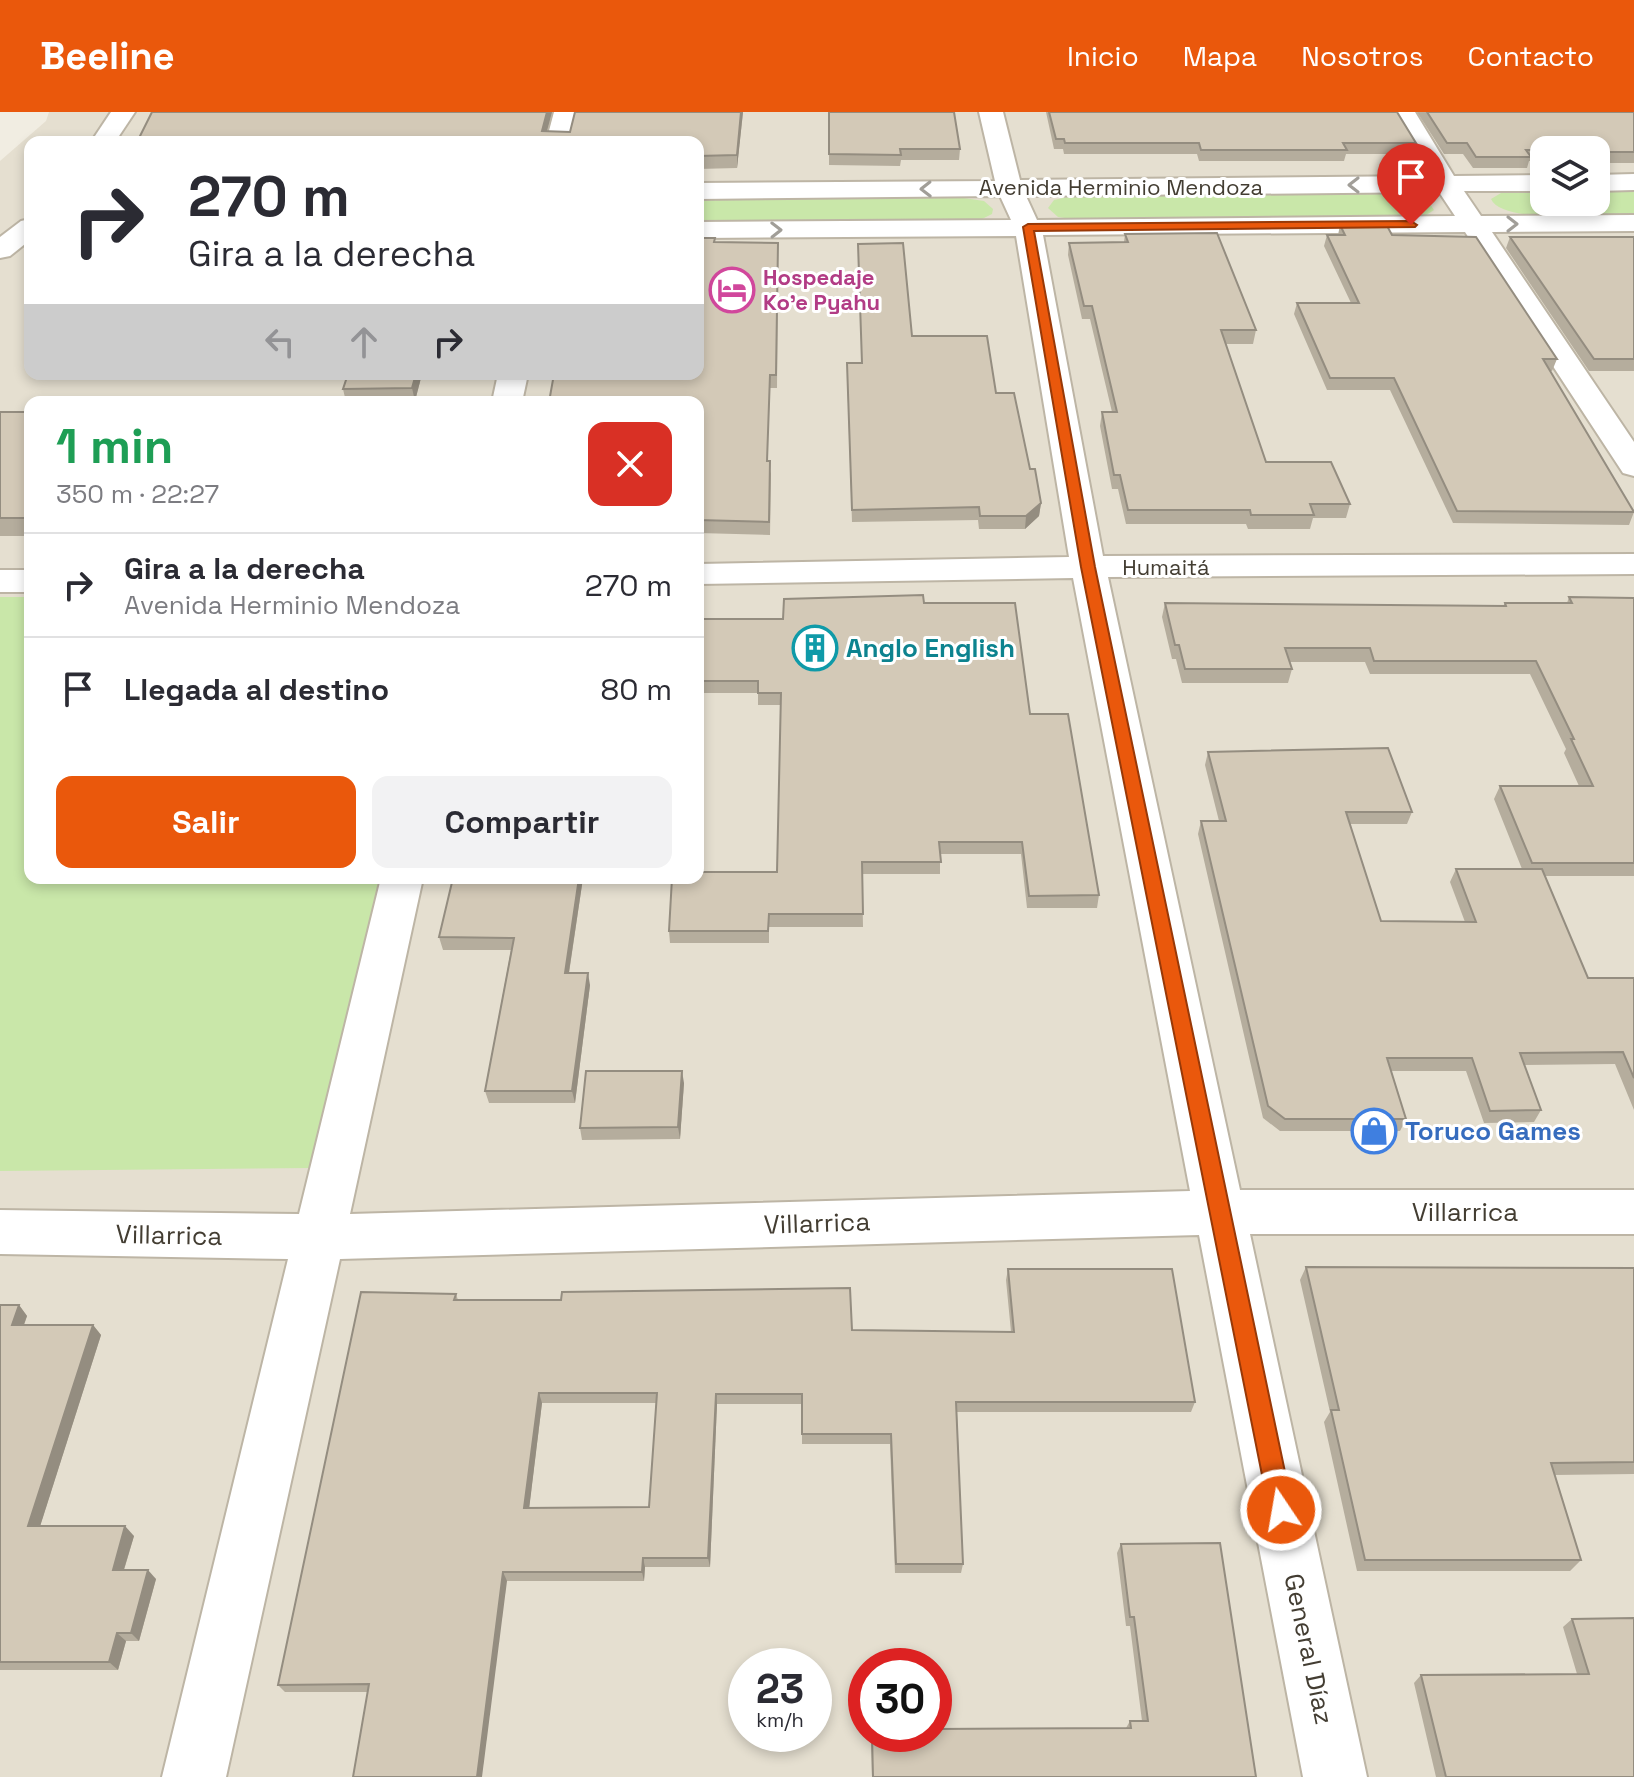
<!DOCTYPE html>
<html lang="es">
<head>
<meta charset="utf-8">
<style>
  :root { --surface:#fff; --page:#f2f2f3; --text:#2b2b33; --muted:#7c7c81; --line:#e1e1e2; --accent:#ea580c }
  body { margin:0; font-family:"Space Grotesk",sans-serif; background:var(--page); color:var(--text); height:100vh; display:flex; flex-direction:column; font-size:30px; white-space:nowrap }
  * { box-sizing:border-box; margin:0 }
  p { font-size:26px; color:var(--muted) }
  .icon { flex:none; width:44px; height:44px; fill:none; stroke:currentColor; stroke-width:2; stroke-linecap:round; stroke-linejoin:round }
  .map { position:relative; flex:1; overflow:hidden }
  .panel { position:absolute; left:24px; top:284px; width:680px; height:488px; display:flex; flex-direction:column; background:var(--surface); border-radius:16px; box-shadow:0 4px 12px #0003 }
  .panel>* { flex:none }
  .hud { position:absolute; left:24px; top:24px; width:680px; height:244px; border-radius:16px; box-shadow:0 4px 12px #0003; background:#fff; color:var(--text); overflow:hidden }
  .buttons { position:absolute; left:1530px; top:24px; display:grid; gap:16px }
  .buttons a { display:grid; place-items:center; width:80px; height:80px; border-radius:16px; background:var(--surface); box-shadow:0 4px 12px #0003; font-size:40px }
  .speed { position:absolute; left:728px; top:1536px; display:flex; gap:16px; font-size:40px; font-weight:700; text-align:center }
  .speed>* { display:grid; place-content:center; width:104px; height:104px; border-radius:50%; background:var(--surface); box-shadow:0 4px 12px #0003; line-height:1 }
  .speed small { font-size:20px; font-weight:400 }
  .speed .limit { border:12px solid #d22; background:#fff; color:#111 }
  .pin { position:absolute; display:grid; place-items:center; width:68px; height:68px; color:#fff; margin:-82px -34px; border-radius:50% 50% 50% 0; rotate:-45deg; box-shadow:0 0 8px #0007 }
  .pin .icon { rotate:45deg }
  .me { position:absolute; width:88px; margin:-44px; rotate:348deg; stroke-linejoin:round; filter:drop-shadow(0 0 6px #0008) }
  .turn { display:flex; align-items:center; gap:28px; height:168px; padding:0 32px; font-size:36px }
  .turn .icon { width:104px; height:104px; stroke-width:2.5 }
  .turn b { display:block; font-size:56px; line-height:68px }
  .lanes { display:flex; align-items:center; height:76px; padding:0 32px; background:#0003; justify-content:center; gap:40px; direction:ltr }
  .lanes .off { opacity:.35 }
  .round { display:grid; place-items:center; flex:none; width:84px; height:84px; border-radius:16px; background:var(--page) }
  .headline { display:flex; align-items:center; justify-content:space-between; height:136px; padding:0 32px }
  h1 { font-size:48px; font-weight:800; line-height:60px; color:#1e9e55 }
  .button { display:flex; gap:16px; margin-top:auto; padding:16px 32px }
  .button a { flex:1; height:92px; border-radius:16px; background:var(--accent); color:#fff; font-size:32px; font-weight:800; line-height:92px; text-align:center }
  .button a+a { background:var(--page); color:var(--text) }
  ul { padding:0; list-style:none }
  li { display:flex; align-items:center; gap:24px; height:104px; padding:0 32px; border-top:2px solid var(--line) }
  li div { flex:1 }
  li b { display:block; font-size:30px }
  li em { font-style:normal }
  header { display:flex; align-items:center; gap:48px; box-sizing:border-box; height:112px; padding:0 40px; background:var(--accent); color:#fff }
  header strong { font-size:38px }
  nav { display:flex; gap:44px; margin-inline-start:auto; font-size:28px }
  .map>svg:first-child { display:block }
</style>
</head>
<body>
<header>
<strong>Beeline</strong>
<nav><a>Inicio</a><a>Mapa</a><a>Nosotros</a><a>Contacto</a></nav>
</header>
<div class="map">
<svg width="1634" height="1665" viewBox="0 0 1634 1665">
  <rect width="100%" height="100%" fill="#f1ede2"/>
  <path fill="#e5dfd0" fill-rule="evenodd" d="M49,0H1634V1665H0V49L46,9ZM30,30H698V262H30ZM1544,38H1596V90H1544ZM30,290H698V766H30ZM746,1554H814V1622H746ZM866,1554H934V1622H866Z"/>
  <g fill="#c9e7a9">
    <path d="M1596,79H1634V103C1606,103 1502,113 1491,87L1501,81L1544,80V90H1596Z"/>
    <path d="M1400,82L1428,89L1434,98L1423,105L1078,108L1058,105L1048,96L1054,88L1072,84Z"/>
    <path d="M964,86L984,89L993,97L992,102L978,109L698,111V87Z"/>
    <path d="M0,485H30V766H381L312,1056L0,1059Z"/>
  </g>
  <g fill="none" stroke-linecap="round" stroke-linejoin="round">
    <g stroke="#bdb5a5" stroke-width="4">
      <g id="minor">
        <path d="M111,0H135L115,30H91Z"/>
        <path d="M554,0H578L570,30H546Z"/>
        <path d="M979,0H1003L1020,68L1429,64L1391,0H1415L1454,64L1544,63V79H1464L1481,104L1634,103V119L1492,120L1634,330V364L1623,361L1465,120L1043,123L1103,444L1634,442V462L1108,465L1240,1078H1634V1122H1250L1367,1665H1303L1199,1123L340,1147L226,1665H162L288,1147L0,1142V1098L299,1102L381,766H423L350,1102L1190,1079L1073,466L698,472V452L1069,445L1016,124L698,126V110L1011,108L1000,84L698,87V71L995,69ZM1439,80L1455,104L1037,108L1026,84Z"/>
        <path d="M1634,62V78L1596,79V63Z"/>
        <path d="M30,107V128L10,144L0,146V125L21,109Z"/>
        <path d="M498,262H528L522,290H492Z"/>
        <rect x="0" y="458" width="30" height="22"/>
      </g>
    </g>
    <use href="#minor" fill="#fff" fill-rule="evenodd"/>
  </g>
  <g fill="#b5ad9d" fill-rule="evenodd">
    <path d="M152,0H552L547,19L570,20L743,0L737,56L698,57V30Z"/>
    <path d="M829,0L960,37L959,48H901L900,54L829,53Z"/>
    <path d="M1046,0H1397L1416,31L1413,42H1346L1344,49H1199L1197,42H1064L1063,37H1054Z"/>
    <path d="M1417,0H1634V51H1596V38H1544V50L1529,49L1527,56H1473L1463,42H1444Z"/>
    <path d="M1340,113L1392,123L1557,247L1552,259H1550L1634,400L1629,413L1453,411L1390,278H1327L1294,202L1297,191H1351L1324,134L1327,123H1338Z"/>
    <path d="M1125,122L1256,218L1253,232H1226L1266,350L1350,392L1346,406H1313L1310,417H1248L1246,412H1126L1118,377H1112L1100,314L1102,300H1112L1090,207H1082L1068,143L1069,131L1124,130Z"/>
    <path d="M1510,125H1634V259H1589L1506,136Z"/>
    <path d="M715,130L778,131L777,276H770L767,349L771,362L770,423L698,421V290L553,264L552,262H698Z"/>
    <path d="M858,143L912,224L996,281L1030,357L1041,391L1039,404L1025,417H979L978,408L852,410L847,263L862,251Z"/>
    <path d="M348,262H431H422L415,289L346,290L343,277Z"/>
    <rect x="0" y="300" width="30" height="124"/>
    <path d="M1569,485L1634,486V764H1545L1588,866H1634V998L1615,952L1524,953L1541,998L1534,1010L1484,1011L1466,959H1391L1406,1007L1400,1019H1280L1263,1006L1198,722L1201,709H1219L1205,653L1208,640L1412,700L1407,712H1350L1381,809L1465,810L1450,770L1456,757H1522L1494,687L1500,674H1579L1564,641L1566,637L1530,562H1370L1365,550H1289L1292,557L1288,571H1182L1176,547H1172L1162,505L1165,491L1503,494L1505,491H1567Z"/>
    <path d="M924,491L1030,602L1099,783L1097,796H1027L1021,742H940V762H862L863,815H769V831H670L669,819L777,760L781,593H758V581H698V507H783Z"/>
    <path d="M583,766L569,861L590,873L575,991H489L485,979L511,838H443L439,825Z"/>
    <path d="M684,971L680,1027L582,1028L580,1016Z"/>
    <path d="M1306,1155L1634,1156V1362L1554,1363L1581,1448L1570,1459H1357L1324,1310L1330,1300L1300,1168Z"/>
    <path d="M1008,1157L1195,1290L1191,1300H957L963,1452L961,1461H895L890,1332H802V1292H717L710,1455H645L644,1469H507L368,1580H285L278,1573L456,1182L458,1188L852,1218L1011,1220L1006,1168ZM542,1291H656L649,1395L529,1396Z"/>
    <path d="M0,1193H19L27,1204L24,1213H93L101,1223L40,1414L134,1424L124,1458L156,1467L139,1529H126L118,1558H0Z"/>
    <path d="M1121,1432L1256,1665H872L871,1622H934L1126,1616L1130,1609H1142L1130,1514H1126L1117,1441Z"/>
    <path d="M1572,1507L1634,1665H1436L1414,1571L1421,1563L1577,1562L1563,1515Z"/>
  </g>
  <g fill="#948d80">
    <path d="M547,0H552L544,30L542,19Z"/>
    <path d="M741,0H743L737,56V43Z"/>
    <path d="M416,262H422L415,289L412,276Z"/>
    <path d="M1041,391L1039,404L1025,417L1026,404Z"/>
    <path d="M579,766H583L567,873L565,861Z"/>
    <path d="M588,861L590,873L575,991L572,979Z"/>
    <path d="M682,959L684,971L680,1027L678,1015Z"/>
    <path d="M19,1193L27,1204L20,1223L12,1213Z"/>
    <path d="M93,1213L101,1223L37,1424L28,1414Z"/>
    <path d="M539,1281L542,1291L528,1406L524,1396Z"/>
    <path d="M716,1282L717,1292L710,1455L708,1446Z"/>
    <path d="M125,1414L134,1424L121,1467L113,1458Z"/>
    <path d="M643,1446L645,1455L644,1469L642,1460Z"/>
    <path d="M148,1458L156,1467L139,1529L131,1521Z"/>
    <path d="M503,1460L507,1469L482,1665H477Z"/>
    <path d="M117,1521L126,1529L118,1558L109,1550Z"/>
  </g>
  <g fill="#d3c9b7" stroke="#948d80" stroke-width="2" fill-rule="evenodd">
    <path d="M152,0H547L542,19L570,20L575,0H741L737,43L698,44V30H137Z"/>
    <path d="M829,0H954L960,37H900L901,43L829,42Z"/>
    <path d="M1049,0H1397L1416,31H1343L1347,38H1201L1199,31H1065L1064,27H1056Z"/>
    <path d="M1427,0H1634V40H1596V38H1526L1531,45H1476L1467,31H1447Z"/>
    <path d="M1386,112L1392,123L1476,125L1557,247H1543L1634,400L1457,399L1394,266H1330L1297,191H1359L1327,123H1345L1340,113Z"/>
    <path d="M1217,121L1256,218H1221L1266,350H1331L1350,392H1310L1314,403H1251L1250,398H1128L1120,363H1114L1102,300H1117L1092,194H1084L1069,131L1128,130L1125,122Z"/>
    <path d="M1510,125H1634V247H1594Z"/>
    <path d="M698,126H715L714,130L778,131L776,263H770L767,349H770L769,410L698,408V290H549L554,262H698Z"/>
    <path d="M903,131L912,224H987L996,281H1014L1030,357H1035L1041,391L1026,404H980L979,395L852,398L847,251H862L858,132Z"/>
    <path d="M348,262H416L412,276L343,277Z"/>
    <rect x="0" y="300" width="30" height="106"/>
    <path d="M923,483L924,491H1015L1030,602H1068L1099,783L1029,784L1022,730H939L941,750H862L863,802H769L768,819H669L672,766H698V760H777L781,581H758V569H698V507H783L784,487Z"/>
    <path d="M1569,485L1634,486V751H1532L1500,674H1593L1571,627H1574L1536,549H1374L1370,536H1285L1292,557H1185L1179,533H1175L1165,491L1506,494L1505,491H1572Z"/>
    <path d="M1388,636L1412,700H1346L1381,809L1476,810L1456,757H1542L1588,866H1634V966L1623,940L1520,941L1541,998L1490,999L1472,946H1387L1406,1007H1285L1268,994L1201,709H1226L1208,640Z"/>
    <path d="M453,766H579L565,861H588L572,979H485L514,826L439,825Z"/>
    <path d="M586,959H682L678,1015L580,1016Z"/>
    <path d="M1306,1155L1634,1156V1350L1551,1351L1581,1448H1365L1331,1298H1339Z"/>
    <path d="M1008,1157H1172L1195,1290H956L963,1452H896L891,1322H802V1282H716L708,1446H643L642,1460H503L477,1665H353L369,1572L278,1573L361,1180L456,1182L454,1188H561L562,1180L850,1176L852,1218L1014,1220ZM539,1281H657L649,1395L524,1396Z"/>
    <path d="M0,1193H19L12,1213H93L28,1414H125L113,1458H148L131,1521H117L109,1550H0Z"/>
    <path d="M1220,1431L1256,1665H873L872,1622H934V1617L1131,1616L1130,1609H1148L1134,1505H1130L1121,1432Z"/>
    <path d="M1634,1506V1665H1446L1421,1563L1589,1562L1572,1507Z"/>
  </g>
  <defs><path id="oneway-chevron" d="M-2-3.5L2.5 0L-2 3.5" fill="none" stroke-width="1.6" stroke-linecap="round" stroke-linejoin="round" transform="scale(2)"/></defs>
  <g stroke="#a19e98">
    <use href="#oneway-chevron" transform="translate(1354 73) rotate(180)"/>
    <use href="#oneway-chevron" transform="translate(926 77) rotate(179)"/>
    <use href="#oneway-chevron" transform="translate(1512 112)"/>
    <use href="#oneway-chevron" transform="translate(776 118) rotate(-1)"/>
  </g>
  <path fill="#ea580c" stroke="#983908" stroke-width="2" d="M1411,109L1417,113L1415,115L1034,119L1095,455L1293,1398L1289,1406L1281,1409L1272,1406L1269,1398L1081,455L1023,115L1028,112Z"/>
  <defs>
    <g id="hotel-ring" transform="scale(2.3)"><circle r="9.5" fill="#fff" stroke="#d1479c" stroke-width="1.5"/><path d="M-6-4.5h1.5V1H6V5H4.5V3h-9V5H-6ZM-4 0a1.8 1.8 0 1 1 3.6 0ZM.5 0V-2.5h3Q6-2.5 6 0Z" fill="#d1479c"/></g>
    <g id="building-ring" transform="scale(2.3)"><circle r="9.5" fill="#fff" stroke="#0f9aa8" stroke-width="1.5"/><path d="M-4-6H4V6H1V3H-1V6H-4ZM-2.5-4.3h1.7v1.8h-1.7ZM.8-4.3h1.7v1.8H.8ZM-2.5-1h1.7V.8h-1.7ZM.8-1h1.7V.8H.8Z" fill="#0f9aa8"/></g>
    <g id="shop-ring" transform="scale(2.3)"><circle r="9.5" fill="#fff" stroke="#3f7fe0" stroke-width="1.5"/><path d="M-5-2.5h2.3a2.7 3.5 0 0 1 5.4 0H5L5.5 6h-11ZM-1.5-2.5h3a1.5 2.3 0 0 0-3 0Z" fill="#3f7fe0"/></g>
  </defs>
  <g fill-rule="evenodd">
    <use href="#hotel-ring" x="732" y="178"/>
    <use href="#building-ring" x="815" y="536"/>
    <use href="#shop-ring" x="1374" y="1019"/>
  </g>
  <g text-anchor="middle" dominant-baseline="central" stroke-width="6" stroke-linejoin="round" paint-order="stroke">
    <g font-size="22" fill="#433d32" stroke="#fff">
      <text x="1121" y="75">Avenida Herminio Mendoza</text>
      <text x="1166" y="455">Humaitá</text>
    </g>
    <g font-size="22" font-weight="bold" fill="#b23c85" stroke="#fff" text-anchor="start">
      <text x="763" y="165">Hospedaje<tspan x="763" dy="25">Ko'e Pyahu</tspan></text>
    </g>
    <g font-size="26" font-weight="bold" fill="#0d838f" stroke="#fff" text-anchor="start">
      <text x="846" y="536">Anglo English</text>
    </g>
    <g font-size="26" font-weight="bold" fill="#366cbe" stroke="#fff" text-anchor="start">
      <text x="1405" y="1019">Toruco Games</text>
    </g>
    <g font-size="26" fill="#433d32" stroke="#fff">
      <text x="1465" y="1100">Villarrica</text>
      <text transform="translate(817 1111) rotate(-2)">Villarrica</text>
      <text transform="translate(169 1123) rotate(1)">Villarrica</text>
      <text transform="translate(1309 1537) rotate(78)">General Díaz</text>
    </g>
  </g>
</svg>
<div class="buttons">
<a><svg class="icon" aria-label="layers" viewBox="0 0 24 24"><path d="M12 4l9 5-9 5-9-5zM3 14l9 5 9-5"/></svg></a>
</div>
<div class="speed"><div>23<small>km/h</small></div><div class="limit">30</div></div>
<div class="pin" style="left:1411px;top:113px;background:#d93025"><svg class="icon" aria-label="arrive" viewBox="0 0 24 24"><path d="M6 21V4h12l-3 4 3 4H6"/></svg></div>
<svg class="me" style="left:1281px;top:1398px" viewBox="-20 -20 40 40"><circle r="17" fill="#ea580c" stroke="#fff" stroke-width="3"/><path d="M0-11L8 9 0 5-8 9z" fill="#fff"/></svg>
<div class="hud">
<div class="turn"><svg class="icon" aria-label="right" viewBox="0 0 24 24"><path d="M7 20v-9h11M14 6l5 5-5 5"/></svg><div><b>270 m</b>Gira a la derecha</div></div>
<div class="lanes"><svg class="icon off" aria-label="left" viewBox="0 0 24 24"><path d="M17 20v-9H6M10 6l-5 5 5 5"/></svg><svg class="icon off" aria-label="ahead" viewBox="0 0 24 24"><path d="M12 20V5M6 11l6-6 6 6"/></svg><svg class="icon" aria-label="right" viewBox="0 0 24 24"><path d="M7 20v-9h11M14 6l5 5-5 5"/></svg></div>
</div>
<section class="panel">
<div class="headline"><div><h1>1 min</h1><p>350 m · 22:27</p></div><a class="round" style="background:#d93025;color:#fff"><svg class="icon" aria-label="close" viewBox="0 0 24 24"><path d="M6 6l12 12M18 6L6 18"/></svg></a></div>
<ul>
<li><svg class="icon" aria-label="right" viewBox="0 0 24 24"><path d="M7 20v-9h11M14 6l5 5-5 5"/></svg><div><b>Gira a la derecha</b><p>Avenida Herminio Mendoza</p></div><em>270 m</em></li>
<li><svg class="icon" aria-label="arrive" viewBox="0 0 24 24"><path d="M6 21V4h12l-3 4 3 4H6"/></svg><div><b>Llegada al destino</b></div><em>80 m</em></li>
</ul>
<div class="button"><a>Salir</a><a>Compartir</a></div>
</section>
</div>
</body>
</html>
